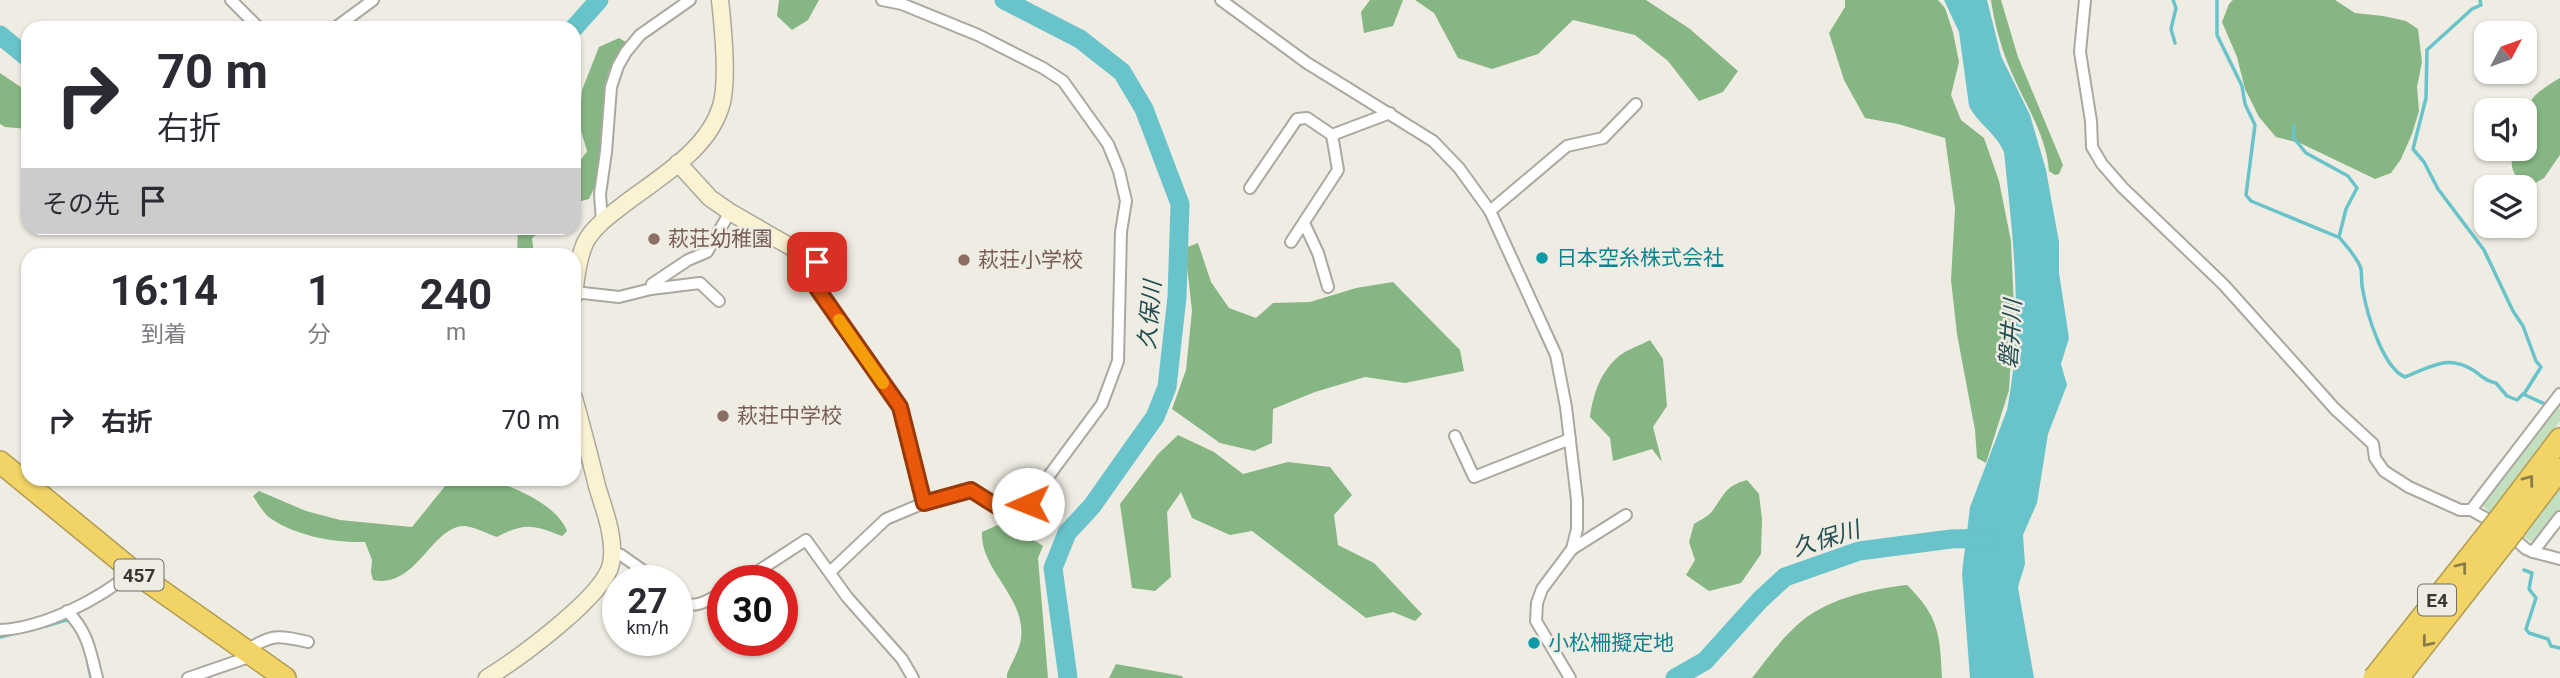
<!DOCTYPE html>
<html lang="ja">
<head>
<meta charset="utf-8">
<style>
  :root { --surface:#fff; --page:#f2f2f3; --text:#2b2b33; --muted:#7c7c81 }
  body { margin:0; font-family:Roboto,"Noto Sans JP",sans-serif; background:var(--page); color:var(--text); height:100vh; display:flex; flex-direction:column; font-size:26px; white-space:nowrap }
  * { box-sizing:border-box; margin:0 }
  p { font-size:23px; color:var(--muted) }
  .icon { flex:none; width:38px; height:38px; fill:none; stroke:currentColor; stroke-width:2; stroke-linecap:round; stroke-linejoin:round }
  .map { position:relative; flex:1; overflow:hidden }
  .side { position:absolute; left:21px; top:248px; width:560px; height:238px; display:flex; flex-direction:column; background:var(--surface); border-radius:21px; box-shadow:0 2px 5px #0004 }
  .side>* { flex:none }
  .banner { position:absolute; left:21px; top:21px; width:560px; height:214px; border-radius:21px; box-shadow:0 2px 5px #0004; background:#fff; color:var(--text); overflow:hidden }
  .needle { width:46px; rotate:49deg }
  .tools { position:absolute; left:2474px; top:21px; display:grid; gap:14px }
  .tools a { display:grid; place-items:center; width:63px; height:63px; border-radius:14px; background:var(--surface); box-shadow:0 2px 5px #0004; font-size:35px }
  .speed { position:absolute; left:602px; top:565px; display:flex; gap:14px; font-size:35px; font-weight:700; text-align:center }
  .speed>* { display:grid; place-content:center; width:91px; height:91px; border-radius:50%; background:var(--surface); box-shadow:0 2px 5px #0004; line-height:1 }
  .speed small { font-size:18px; font-weight:400 }
  .speed .limit { border:10px solid #d22; background:#fff; color:#111 }
  .pin { position:absolute; display:grid; place-items:center; width:60px; height:60px; color:#fff; margin:-30px; border-radius:14px; box-shadow:0 4px 10px #0006 }
  .me { position:absolute; width:77px; margin:-38px; rotate:269deg; stroke-linejoin:round; filter:drop-shadow(0 0 5px #0008) }
  .turn { display:flex; align-items:center; gap:24px; height:147px; padding:0 21px; font-size:32px }
  .turn .icon { width:91px; height:91px; stroke-width:2.5 }
  .turn b { display:block; font-size:49px; line-height:60px }
  .then { display:flex; align-items:center; height:66px; padding:0 21px; background:#0003; gap:14px; font-size:26px }
  .eta { display:flex; justify-content:space-evenly; align-items:center; height:119px; text-align:center }
  .eta b { font-size:42px; font-weight:700; line-height:49px }
  ul { padding:0; list-style:none }
  li { display:flex; align-items:center; gap:21px; height:105px; padding:0 21px }
  li div { flex:1 }
  li b { display:block; font-size:26px }
  li em { font-style:normal }
  .map>svg:first-child { display:block }
</style>
</head>
<body>
<div class="map">
<svg width="2560" height="678" viewBox="0 0 2560 678">
  <rect width="100%" height="100%" fill="#efede3"/>
  <g fill="#c2e0bf">
    <path d="M2560,401V421L2490,513L2483,506V502Z"/>
    <path d="M2560,488V510L2538,539L2532,542L2524,537Z"/>
  </g>
  <g fill="#86b683">
    <path d="M779,0H819L808,20L792,30L777,16Z"/>
    <path d="M1370,0H1403L1393,26L1364,33L1361,12Z"/>
    <path d="M1415,0H1646L1690,29L1738,71L1723,92L1699,101L1668,61L1635,35L1573,20L1538,54L1492,69L1458,58L1434,13Z"/>
    <path d="M1845,0H1938L1945,8L1953,32L1959,62L1951,95L1961,120L1984,138L1999,181L2011,241L2014,308L2009,390L1986,463L1977,458L1975,430L1957,334L1951,280L1955,209L1945,138L1898,124L1865,118L1844,80L1829,33L1845,7Z"/>
    <path d="M1991,0H2001L2018,57L2063,165L2059,174L2055,175L2049,171C2046,132 2022,100 2008,64C2000,44 1994,21 1991,0Z"/>
    <path d="M2233,0H2335L2355,13L2383,16L2406,21L2418,29L2422,62L2417,87L2419,111L2412,134L2401,159L2391,173L2375,179L2300,143L2276,137L2259,117L2245,89L2237,57L2222,22L2229,4Z"/>
    <path d="M619,38L626,42L609,70L597,182L589,199L574,203V170L587,151L579,124L582,90L599,47Z"/>
    <path d="M0,73L28,92V129L5,127L0,124Z"/>
    <path d="M2560,78V155L2544,178L2532,185C2513,179 2509,169 2513,149H2525C2525,107 2522,100 2560,78Z"/>
    <path d="M518,228H545L532,238L534,255H517Z"/>
    <path d="M1198,243L1211,282L1229,308L1256,318L1273,303L1310,302L1356,288L1393,282L1460,350L1464,371L1405,383L1365,377L1315,392L1273,409L1272,443L1254,451L1220,443L1172,409L1186,370L1192,311L1185,248Z"/>
    <path d="M1650,340L1663,359L1667,406L1653,427L1662,462L1652,449L1613,461L1610,438L1590,417C1593,394 1601,371 1619,356C1628,349 1641,345 1650,340Z"/>
    <path d="M1178,435L1214,452L1243,474L1288,462L1330,467L1352,495L1334,515L1338,545L1374,563L1422,614L1415,621L1393,612L1366,618L1252,531L1230,535L1192,518L1181,492L1167,512L1171,577L1155,591L1132,588L1120,504L1158,454Z"/>
    <path d="M450,480C462,479 478,477 489,480C514,486 558,506 567,531L562,536C534,525 525,522 497,537C488,534 475,527 465,526C431,526 417,589 373,580L371,572L372,560L365,542C335,543 296,536 270,518C263,513 258,503 253,496L259,491L306,511L340,520L412,527Z"/>
    <path d="M1747,480L1759,494L1762,519L1761,554L1741,583L1709,591L1686,575L1695,560L1689,542L1694,524C1700,520 1709,516 1713,510C1725,494 1725,486 1747,480Z"/>
    <path d="M1000,524L1025,534L1043,546L1038,558L1048,678H1007V674C1011,663 1020,650 1021,638C1026,597 980,570 982,532Z"/>
    <path d="M1907,585C1939,616 1940,635 1942,678H1752C1768,658 1783,636 1803,620C1831,598 1872,589 1907,585Z"/>
    <path d="M1116,664L1182,676L1183,678H1109Z"/>
  </g>
  <path fill="#68c3cb" d="M1944,0H1987L2001,56L2030,115L2046,170L2059,242V273L2069,338L2061,364L2067,385L2048,434L2037,503L2023,535L2025,564L2018,587L2034,678H1970L1962,573L1970,507L2007,410C2024,324 2013,238 2004,152C1995,132 1978,124 1969,106L1959,32Z"/>
  <g fill="none" stroke-linecap="round" stroke-linejoin="round">
    <g stroke="#68c3cb" stroke-width="3.5">
      <path d="M2173,0L2176,8L2171,29L2175,43"/>
      <path d="M2217,0V35L2242,86L2245,104L2255,125L2246,195L2251,201L2338,237"/>
      <path d="M2480,0L2481,5L2472,9L2427,50L2426,98L2413,149L2424,162L2438,189L2484,250L2513,311L2523,326L2536,361L2541,367L2524,394"/>
      <path d="M2294,126L2293,137L2306,153L2348,176L2357,188L2346,209L2339,237C2346,246 2358,258 2361,269C2362,276 2361,283 2363,291C2367,314 2383,368 2405,377C2431,367 2447,354 2473,370C2482,376 2485,381 2496,383L2507,396L2517,400L2523,394L2547,405"/>
      <path d="M2524,570L2532,573L2529,589L2536,598L2526,629L2529,633L2548,639L2551,646L2560,648"/>
      <path d="M46,626L66,620L72,622"/>
      <path d="M0,637L25,631"/>
      <path d="M88,664L91,678"/>
    </g>
    <g stroke="#68c3cb" stroke-width="19">
      <path d="M1004,0L1080,39L1122,72L1144,109L1180,204L1177,297L1167,387L1155,417L1135,445L1092,506L1067,533L1053,568L1068,678"/>
      <path d="M574,28L599,0"/>
      <path d="M0,35L28,58"/>
      <path d="M1675,678L1705,661L1760,600L1785,577L1859,551L1951,539L1990,538"/>
    </g>
    <g stroke="#aaa89f" stroke-width="14">
      <g id="street">
        <path d="M231,0L259,28"/>
        <path d="M1221,0L1307,63L1433,141L1459,168L1490,211L1556,355L1566,407L1577,500V529L1572,549L1542,589L1537,603L1536,621L1570,678"/>
        <path d="M2085,0L2080,52L2091,121L2092,147L2102,164L2123,188L2224,285L2335,409L2373,444L2375,458L2384,471L2409,487L2460,510H2471"/>
        <path d="M335,28L373,0"/>
        <path d="M1250,188L1297,119L1307,118L1332,135L1390,113"/>
        <path d="M1490,211L1567,146L1603,138L1636,104"/>
        <path d="M602,222L600,194L606,152L611,87L618,66L626,52L640,35L690,0"/>
        <path d="M1304,223L1318,253L1328,287"/>
        <path d="M1291,242L1338,170L1332,135"/>
        <path d="M817,262L812,281L900,407L924,503"/>
        <path d="M651,289L652,284L688,260L707,252L730,212"/>
        <path d="M574,292L619,297L651,289L700,283L719,301"/>
        <path d="M1455,436L1474,477L1570,439"/>
        <path d="M2496,524L2471,510L2560,394"/>
        <path d="M2509,534L2526,549L2533,552L2560,517"/>
        <path d="M1572,549L1626,515"/>
        <path d="M612,552L621,555L658,581"/>
        <path d="M2533,552L2560,559"/>
        <path d="M830,572L886,519L924,503L970,490L998,507L1028,504L1102,404L1118,361L1121,232L1126,201L1119,171L1108,144L1063,81L1043,68L978,35L902,4L882,0"/>
        <path d="M743,581L806,540L847,597L902,659L913,678"/>
        <path d="M677,601C694,610 708,601 723,592"/>
        <path d="M67,611C88,632 90,650 97,678"/>
        <path d="M0,630C44,628 100,599 133,571"/>
        <path d="M245,651C272,634 277,635 308,642"/>
        <path d="M188,678L252,656"/>
      </g>
    </g>
    <g stroke="#aaa89f" stroke-width="19">
      <g id="secondary">
        <path d="M678,163L710,198L730,212L817,262"/>
        <path d="M574,296C576,278 578,259 585,243C593,227 609,216 623,205C658,178 711,149 722,102C728,77 723,27 720,0"/>
        <path d="M487,678C516,660 604,597 611,564C616,538 604,510 597,486C590,457 582,427 574,398"/>
      </g>
    </g>
    <g stroke="#b09c54" stroke-width="24">
      <g id="highway">
        <path d="M0,462L133,571L285,678"/>
        <path d="M2498,521L2560,439"/>
        <path d="M2514,530L2560,469"/>
      </g>
    </g>
    <use href="#street" stroke="#fff" stroke-width="10"/>
    <use href="#secondary" stroke="#fbf2d1" stroke-width="16"/>
    <use href="#highway" stroke="#f1d366" stroke-width="21"/>
    <g stroke="#b09c54" stroke-width="24" stroke-linecap="butt">
      <g id="highway-bridge">
        <path d="M2374,678L2498,521"/>
        <path d="M2398,678L2514,530"/>
      </g>
    </g>
    <use href="#highway-bridge" stroke="#f1d366" stroke-width="21"/>
  </g>
  <defs><path id="oneway-chevron" d="M-2-3.5L2.5 0L-2 3.5" fill="none" stroke-width="1.6" stroke-linecap="round" stroke-linejoin="round" transform="scale(1.75)"/></defs>
  <g stroke="#8b7d4a">
    <use href="#oneway-chevron" transform="translate(2529 480) rotate(-53)"/>
    <use href="#oneway-chevron" transform="translate(2462 567) rotate(-52)"/>
    <use href="#oneway-chevron" transform="translate(2427 642) rotate(129)"/>
  </g>
  <g fill="none" stroke-linecap="round" stroke-linejoin="round">
    <g stroke="#983908" stroke-width="18">
      <path id="route" d="M817,262L812,281L900,407L924,503L971,490L998,507L1028,504"/>
    </g>
    <use href="#route" stroke="#ea580c" stroke-width="12"/>
    <path stroke="#f59e0b" stroke-width="12" d="M839,320L883,383"/>
  </g>
  <g fill="#8d6e63" stroke="#efede3" stroke-width="2.5">
    <circle cx="654" cy="239" r="7"/>
    <circle cx="964" cy="260" r="7"/>
    <circle cx="723" cy="416" r="7"/>
  </g>
  <g fill="#0f9aa8" stroke="#efede3" stroke-width="2.5">
    <circle cx="1542" cy="258" r="7"/>
    <circle cx="1534" cy="643" r="7"/>
  </g>
  <g text-anchor="middle" dominant-baseline="central" stroke-width="5" stroke-linejoin="round" paint-order="stroke">
    <g fill="#efede3" stroke="#6f6e68" stroke-width="2">
      <rect x="114.5" y="559.5" width="49" height="31" rx="5"/>
      <rect x="2418" y="584.5" width="38" height="31" rx="5"/>
    </g>
    <g font-size="19" font-weight="bold" fill="#383733">
      <text x="139" y="575">457</text>
      <text x="2437" y="600">E4</text>
    </g>
    <g font-size="21" fill="#785e54" stroke="#efede3" text-anchor="start">
      <text x="668" y="239">萩荘幼稚園</text>
      <text x="978" y="260">萩荘小学校</text>
      <text x="737" y="416">萩荘中学校</text>
    </g>
    <g font-size="21" fill="#0d838f" stroke="#efede3" text-anchor="start">
      <text x="1556" y="258">日本空糸株式会社</text>
      <text x="1548" y="643">小松柵擬定地</text>
    </g>
    <g font-size="23" font-style="italic" fill="#234d51" stroke="#efede3">
      <text transform="translate(1150 315) rotate(-85)">久保川</text>
      <text transform="translate(2011 334) rotate(-86)">磐井川</text>
      <text transform="translate(1826 539) rotate(-17)">久保川</text>
    </g>
  </g>
</svg>
<div class="tools">
<a><svg class="needle" viewBox="-14 -14 28 28"><path d="M0-13l5 13h-10z" fill="#e53935"/><path d="M0 13l5-13h-10z" fill="#7c7c81"/></svg></a>
<a><svg class="icon" aria-label="sound" viewBox="0 0 24 24"><path d="M4 9h4l5-4v14l-5-4H4zM17 9q2 3 0 6"/></svg></a>
<a><svg class="icon" aria-label="layers" viewBox="0 0 24 24"><path d="M12 4l9 5-9 5-9-5zM3 14l9 5 9-5"/></svg></a>
</div>
<div class="speed"><div>27<small>km/h</small></div><div class="limit">30</div></div>
<div class="pin" style="left:817px;top:262px;background:#d93025"><svg class="icon" aria-label="arrive" viewBox="0 0 24 24"><path d="M6 21V4h12l-3 4 3 4H6"/></svg></div>
<svg class="me" style="left:1028px;top:504px" viewBox="-20 -20 40 40"><circle r="19" fill="#fff"/><path d="M0-13L10 11 0 6-10 11z" fill="#ea580c"/></svg>
<div class="banner">
<div class="turn"><svg class="icon" aria-label="right" viewBox="0 0 24 24"><path d="M7 20v-9h11M14 6l5 5-5 5"/></svg><div><b>70 m</b>右折</div></div>
<div class="then">その先<svg class="icon" aria-label="arrive" viewBox="0 0 24 24"><path d="M6 21V4h12l-3 4 3 4H6"/></svg></div>
</div>
<section class="side">
<div class="eta">
<div><b>16:14</b><p>到着</p></div>
<div><b>1</b><p>分</p></div>
<div><b>240</b><p>m</p></div>
</div>
<ul>
<li><svg class="icon" aria-label="right" viewBox="0 0 24 24"><path d="M7 20v-9h11M14 6l5 5-5 5"/></svg><div><b>右折</b></div><em>70 m</em></li>
</ul>
</section>
</div>
</body>
</html>
